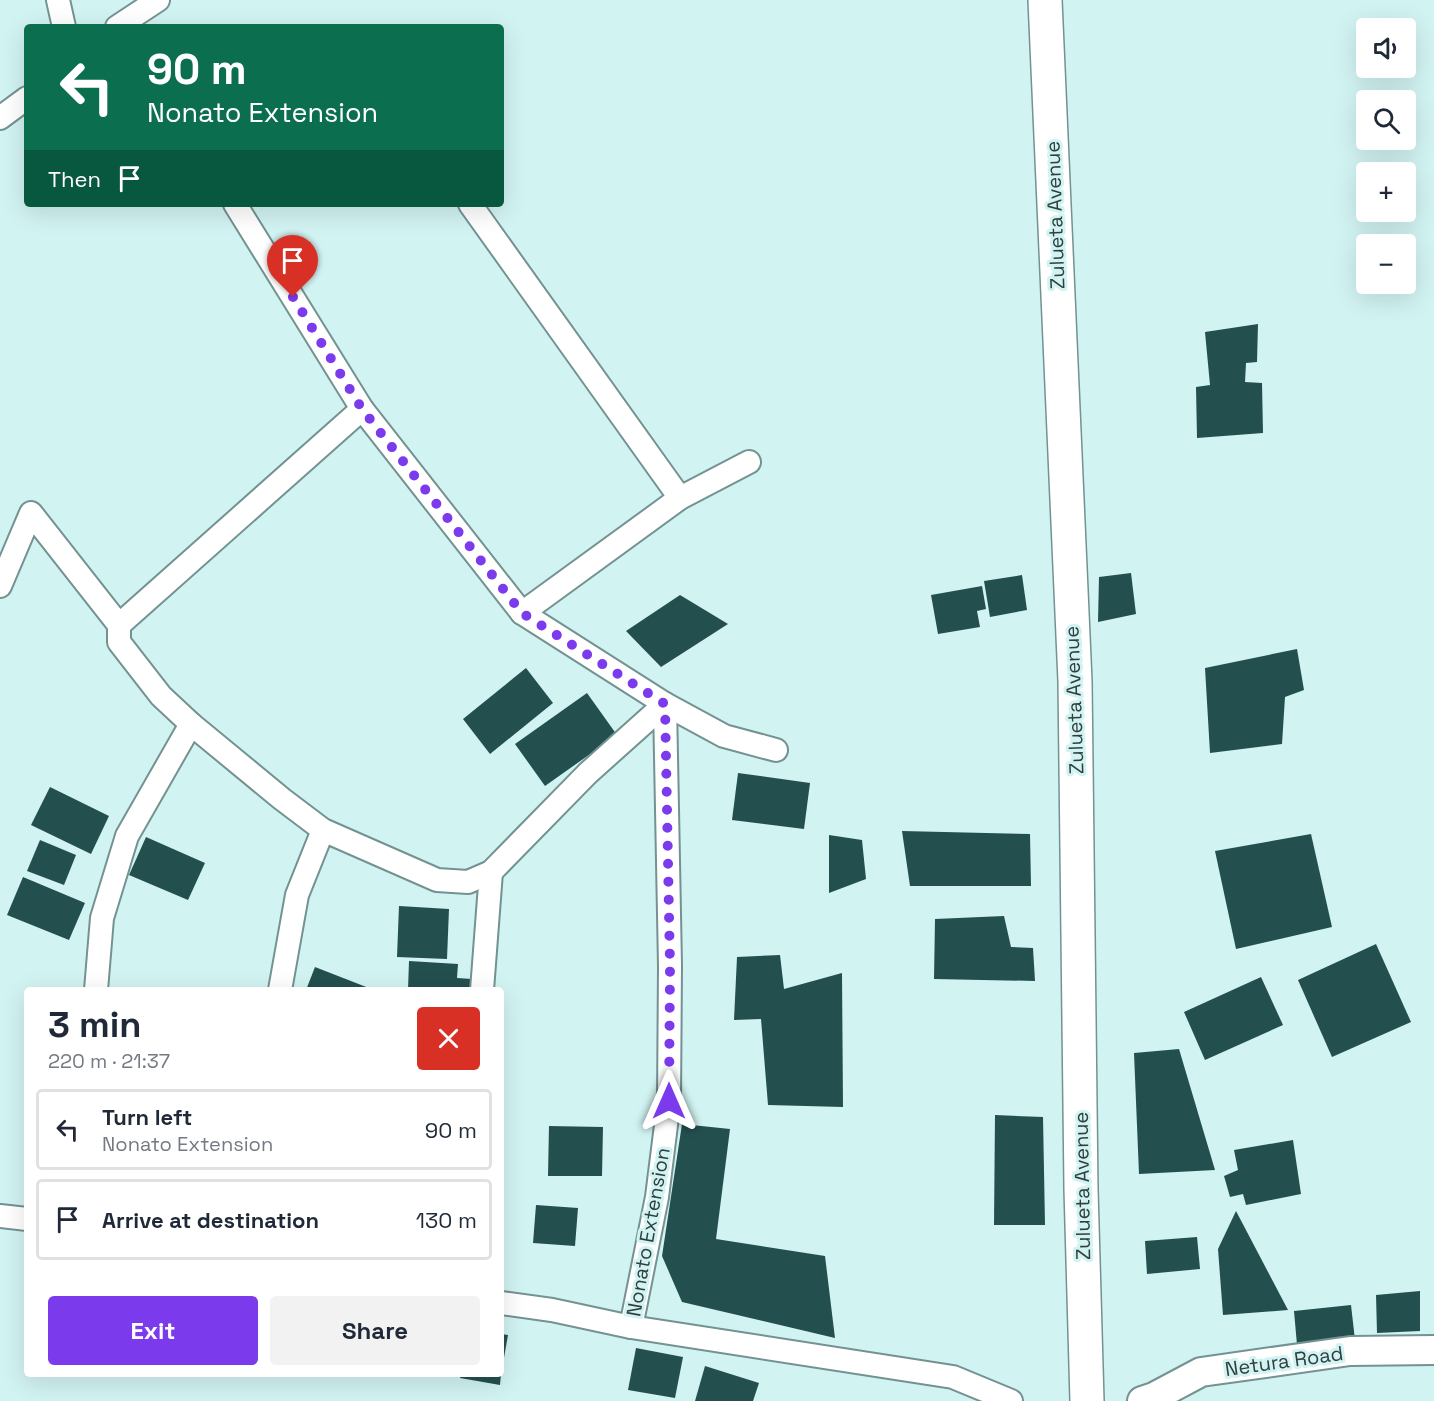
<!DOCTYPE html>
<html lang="en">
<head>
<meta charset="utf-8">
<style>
  :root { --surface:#fff; --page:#f2f2f3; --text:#1f2937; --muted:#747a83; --line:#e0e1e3; --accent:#7c3aed }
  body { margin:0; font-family:"Space Grotesk",sans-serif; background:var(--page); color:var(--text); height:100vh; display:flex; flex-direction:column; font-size:22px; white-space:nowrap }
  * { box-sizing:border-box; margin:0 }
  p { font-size:20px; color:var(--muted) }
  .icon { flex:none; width:33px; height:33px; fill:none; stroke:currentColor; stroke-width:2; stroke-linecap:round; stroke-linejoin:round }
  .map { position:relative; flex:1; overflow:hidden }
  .details { position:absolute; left:24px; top:987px; width:480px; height:390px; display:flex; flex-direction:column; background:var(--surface); border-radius:6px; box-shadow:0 6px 24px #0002 }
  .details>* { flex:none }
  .top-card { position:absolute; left:24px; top:24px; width:480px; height:183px; border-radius:6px; box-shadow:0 6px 24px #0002; background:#0b6e4f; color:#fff; overflow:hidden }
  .tools { position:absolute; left:1356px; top:18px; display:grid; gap:12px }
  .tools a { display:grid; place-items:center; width:60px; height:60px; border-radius:6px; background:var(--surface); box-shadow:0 6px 24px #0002; font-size:30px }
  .pin { position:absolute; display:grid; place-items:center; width:51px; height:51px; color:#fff; margin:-62px -26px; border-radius:50% 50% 50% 0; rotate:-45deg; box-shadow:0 0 6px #0007 }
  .pin .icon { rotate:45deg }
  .me { position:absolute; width:66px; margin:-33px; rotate:0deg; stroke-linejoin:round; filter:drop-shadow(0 0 4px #0008) }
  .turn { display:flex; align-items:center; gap:21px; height:126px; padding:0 24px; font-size:27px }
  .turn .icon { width:78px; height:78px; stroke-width:2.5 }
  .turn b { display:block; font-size:42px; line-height:51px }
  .then { display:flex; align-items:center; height:57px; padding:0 24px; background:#0003; gap:12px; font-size:22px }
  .round { display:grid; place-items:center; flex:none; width:63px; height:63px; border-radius:6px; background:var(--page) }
  .overview { display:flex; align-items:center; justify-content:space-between; height:102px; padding:0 24px }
  h1 { font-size:36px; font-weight:700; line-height:45px }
  .action { display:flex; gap:12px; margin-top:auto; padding:12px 24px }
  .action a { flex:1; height:69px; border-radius:6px; background:var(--accent); color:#fff; font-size:24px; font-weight:700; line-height:69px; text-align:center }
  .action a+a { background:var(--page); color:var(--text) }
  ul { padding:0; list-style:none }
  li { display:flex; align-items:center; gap:18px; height:81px; margin:0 12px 9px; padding:0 12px; border:3px solid var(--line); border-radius:6px }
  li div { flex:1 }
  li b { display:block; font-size:22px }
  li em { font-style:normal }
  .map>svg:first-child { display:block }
</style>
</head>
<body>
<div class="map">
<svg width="1434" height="1401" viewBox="0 0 1434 1401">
  <rect width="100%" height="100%" fill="#d1f3f2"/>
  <g fill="#244f4f">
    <path d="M1258,324L1257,362L1246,363L1245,382L1262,383L1263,433L1197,438L1196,387L1210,385L1205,332Z"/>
    <path d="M1131,573L1136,614L1098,622L1099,577Z"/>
    <path d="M1022,575L1027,610L990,617L984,581Z"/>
    <path d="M982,586L986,609L977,611L980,627L938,634L931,595Z"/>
    <path d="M680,595L728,624L661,667L626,631Z"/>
    <path d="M1297,649L1304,690L1285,697L1282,744L1210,753L1205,668Z"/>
    <path d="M526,668L553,703L490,754L463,719Z"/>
    <path d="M587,693L617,735L545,786L515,744Z"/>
    <path d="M738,773L810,783L804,829L732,820Z"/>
    <path d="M50,787L109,816L91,854L31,825Z"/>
    <path d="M902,831L1030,834L1031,886H910Z"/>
    <path d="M1311,834L1332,927L1236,949L1215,851Z"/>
    <path d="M829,835L862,840L866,879L829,893Z"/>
    <path d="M146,837L205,863L188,900L129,875Z"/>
    <path d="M40,840L76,855L64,885L27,871Z"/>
    <path d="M23,877L85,903L69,940L7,915Z"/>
    <path d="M399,906L449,909L447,959L397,957Z"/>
    <path d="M1004,916L1011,947L1033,948L1035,981L934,979L935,919Z"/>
    <path d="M1376,944L1411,1022L1332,1057L1298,980Z"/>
    <path d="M780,955L784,989L842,973L843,1107L768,1105L761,1019L734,1020L737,957Z"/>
    <path d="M409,961L458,964L457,978L472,979L471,990H408Z"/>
    <path d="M315,967L374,990H306Z"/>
    <path d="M1261,977L1283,1025L1205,1060L1184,1012Z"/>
    <path d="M1179,1049L1215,1170L1139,1174L1134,1053Z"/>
    <path d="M995,1115L1043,1117L1045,1225H994Z"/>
    <path d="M682,1124L730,1129L716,1239L825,1256L835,1338L682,1302L662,1256Z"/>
    <path d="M549,1126L603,1127L602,1176H548Z"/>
    <path d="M1293,1140L1301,1194L1246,1205L1243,1194L1230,1197L1224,1176L1238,1170L1234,1150Z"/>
    <path d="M536,1205L578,1208L575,1246L533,1243Z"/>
    <path d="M1236,1211L1288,1310L1223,1315L1218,1249Z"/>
    <path d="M1197,1237L1200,1269L1147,1274L1145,1241Z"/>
    <path d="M1420,1291V1331L1377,1333L1376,1295Z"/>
    <path d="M1351,1305L1355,1340L1297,1345L1294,1311Z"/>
    <path d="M501,1334L508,1335L502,1369H501Z"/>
    <path d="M636,1348L683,1357L675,1398L628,1390Z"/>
    <path d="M705,1366L759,1383L753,1401H695Z"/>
    <path d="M461,1374H501L500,1385L460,1378Z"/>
  </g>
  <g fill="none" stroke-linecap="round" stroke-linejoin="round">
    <g stroke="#739291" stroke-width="26">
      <g id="minor">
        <path d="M58,0L64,27"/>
        <path d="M117,27L158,0"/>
        <path d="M0,118L27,98"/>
        <path d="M235,204L362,409L522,613L665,704L724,736L776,750"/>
        <path d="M470,204L680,498"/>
        <path d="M362,409L119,625V642L161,696L191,724L282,799L323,830L437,880L468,882L491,872L588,773L665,704"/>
        <path d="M0,586L31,513L119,625"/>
        <path d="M522,613L680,498L749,462"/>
        <path d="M96,990L102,918L127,836L191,724"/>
        <path d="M280,990L297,895L323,830"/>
        <path d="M482,990L491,872"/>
        <path d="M0,1216L27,1219"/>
        <path d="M501,1303L552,1310L631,1327L953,1377L1011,1401"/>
        <path d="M631,1327L657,1197L669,1101L670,966L665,704"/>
      </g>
    </g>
    <g stroke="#739291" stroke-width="32">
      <path id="tertiary" d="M1142,1401L1154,1397L1201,1372L1350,1351L1434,1350"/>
    </g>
    <g stroke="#739291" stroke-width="36">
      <path id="primary" d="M1045,0L1075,681L1081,1189L1087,1401"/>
    </g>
    <use href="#minor" stroke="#fff" stroke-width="22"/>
    <use href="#tertiary" stroke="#fff" stroke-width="28"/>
    <use href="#primary" stroke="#fff" stroke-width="33"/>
  </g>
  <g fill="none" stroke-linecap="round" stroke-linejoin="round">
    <path stroke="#7c3aed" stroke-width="10" stroke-dasharray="0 18" d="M293,297L362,409L522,613L665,704L670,966L669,1101"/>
  </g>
  <g text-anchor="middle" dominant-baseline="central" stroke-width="6" stroke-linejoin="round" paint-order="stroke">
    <g font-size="20" fill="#313e3e" stroke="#d1f3f2">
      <text transform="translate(1055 215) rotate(-92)">Zulueta Avenue</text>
      <text transform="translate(1074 700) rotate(-92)">Zulueta Avenue</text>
      <text transform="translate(1082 1186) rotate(-91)">Zulueta Avenue</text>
      <text transform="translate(648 1232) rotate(-80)">Nonato Extension</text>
      <text transform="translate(1284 1361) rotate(-8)">Netura Road</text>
    </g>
  </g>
</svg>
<div class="tools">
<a><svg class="icon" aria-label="sound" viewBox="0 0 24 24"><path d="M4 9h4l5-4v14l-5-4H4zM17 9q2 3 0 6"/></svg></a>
<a><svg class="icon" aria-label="search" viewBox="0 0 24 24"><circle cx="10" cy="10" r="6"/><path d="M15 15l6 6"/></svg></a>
<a>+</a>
<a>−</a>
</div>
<div class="pin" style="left:293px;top:297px;background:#d93025"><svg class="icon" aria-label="arrive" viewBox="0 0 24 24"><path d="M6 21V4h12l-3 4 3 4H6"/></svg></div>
<svg class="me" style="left:669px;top:1101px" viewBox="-20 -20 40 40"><path d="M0-17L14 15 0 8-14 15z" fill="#7c3aed" stroke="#fff" stroke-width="4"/></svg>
<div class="top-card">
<div class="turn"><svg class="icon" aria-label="left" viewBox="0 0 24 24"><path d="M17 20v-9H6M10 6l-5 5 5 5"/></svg><div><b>90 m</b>Nonato Extension</div></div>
<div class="then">Then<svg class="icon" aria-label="arrive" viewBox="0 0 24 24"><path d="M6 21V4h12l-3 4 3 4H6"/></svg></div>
</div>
<section class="details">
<div class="overview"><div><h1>3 min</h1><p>220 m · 21:37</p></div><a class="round" style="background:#d93025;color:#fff"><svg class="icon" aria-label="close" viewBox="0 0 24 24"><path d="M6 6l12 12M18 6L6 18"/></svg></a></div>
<ul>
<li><svg class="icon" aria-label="left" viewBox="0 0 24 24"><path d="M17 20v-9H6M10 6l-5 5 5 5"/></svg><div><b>Turn left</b><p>Nonato Extension</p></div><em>90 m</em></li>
<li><svg class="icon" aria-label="arrive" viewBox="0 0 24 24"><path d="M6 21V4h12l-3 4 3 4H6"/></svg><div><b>Arrive at destination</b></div><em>130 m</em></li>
</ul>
<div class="action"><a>Exit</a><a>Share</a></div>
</section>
</div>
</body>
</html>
